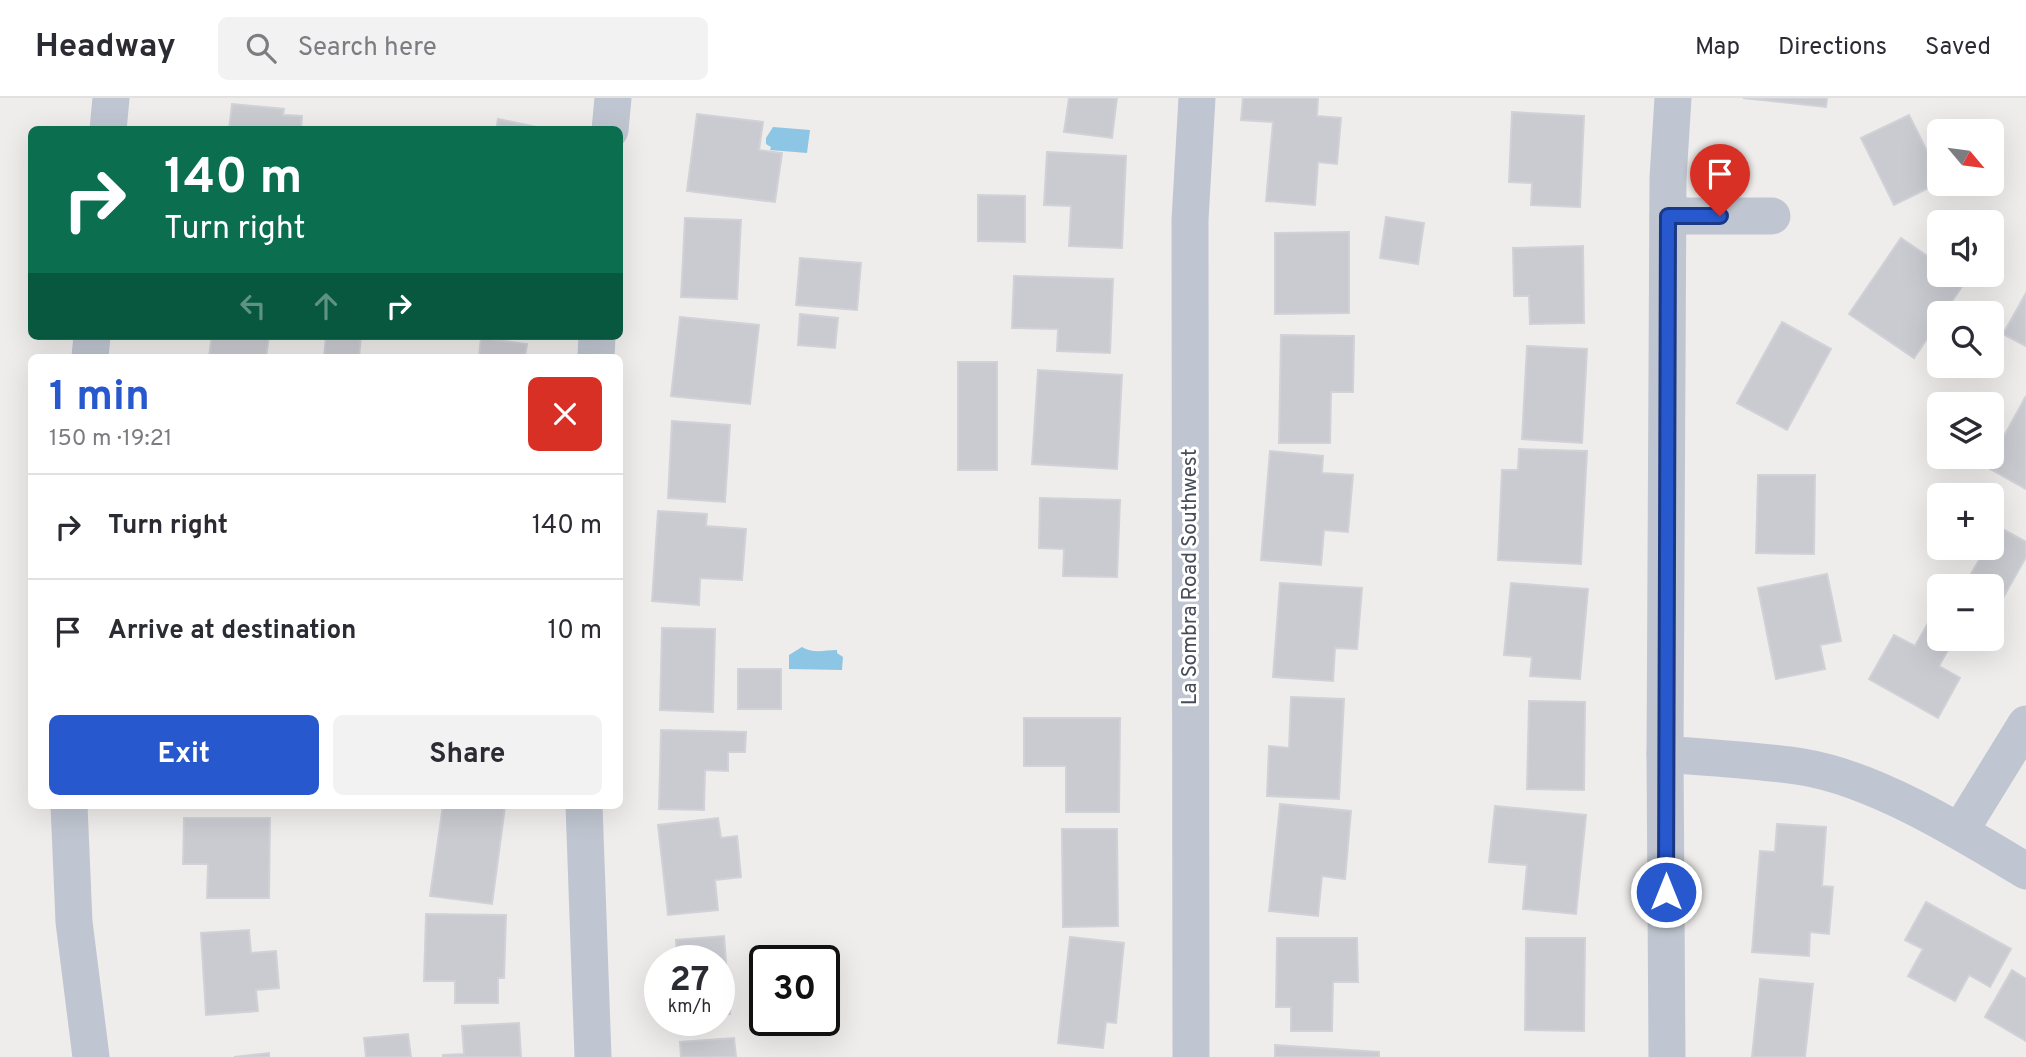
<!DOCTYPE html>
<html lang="en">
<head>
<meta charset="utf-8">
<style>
  :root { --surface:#fff; --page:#f2f2f3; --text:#2b2b33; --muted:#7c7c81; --line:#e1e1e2; --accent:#2758ce }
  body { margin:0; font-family:Overpass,sans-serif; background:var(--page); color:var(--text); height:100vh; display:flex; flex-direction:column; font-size:26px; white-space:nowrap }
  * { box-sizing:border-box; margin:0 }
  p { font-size:23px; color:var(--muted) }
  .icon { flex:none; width:38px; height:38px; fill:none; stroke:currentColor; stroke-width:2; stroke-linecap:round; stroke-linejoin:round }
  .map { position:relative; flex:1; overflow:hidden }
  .side { position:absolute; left:28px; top:256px; width:595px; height:455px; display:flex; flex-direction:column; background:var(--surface); border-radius:10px; box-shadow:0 7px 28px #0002 }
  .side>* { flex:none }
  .guide { position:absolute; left:28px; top:28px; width:595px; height:214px; border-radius:10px; box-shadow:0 7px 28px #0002; background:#0b6e4f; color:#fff; overflow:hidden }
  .needle { width:46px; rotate:119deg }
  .controls { position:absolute; left:1927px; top:21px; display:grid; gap:14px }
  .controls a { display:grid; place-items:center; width:77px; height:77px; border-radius:10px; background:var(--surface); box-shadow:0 7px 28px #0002; font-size:35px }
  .speed { position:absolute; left:644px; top:847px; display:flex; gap:14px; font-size:35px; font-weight:700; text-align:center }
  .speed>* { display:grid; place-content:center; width:91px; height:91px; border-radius:50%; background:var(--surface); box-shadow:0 7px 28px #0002; line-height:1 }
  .speed small { font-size:18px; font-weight:400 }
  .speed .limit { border:4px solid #111; border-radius:10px; background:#fff; color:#111 }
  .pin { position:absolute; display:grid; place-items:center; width:60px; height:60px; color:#fff; margin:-72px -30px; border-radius:50% 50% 50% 0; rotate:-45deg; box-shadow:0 0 7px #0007 }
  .pin .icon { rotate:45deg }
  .me { position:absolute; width:77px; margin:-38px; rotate:0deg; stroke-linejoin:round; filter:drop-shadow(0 0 5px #0008) }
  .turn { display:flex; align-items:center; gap:24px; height:147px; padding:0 21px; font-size:32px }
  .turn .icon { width:91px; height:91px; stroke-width:2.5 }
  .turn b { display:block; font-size:49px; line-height:60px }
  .lanes { display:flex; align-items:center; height:66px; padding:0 21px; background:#0003; justify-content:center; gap:35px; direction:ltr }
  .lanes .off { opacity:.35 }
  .round { display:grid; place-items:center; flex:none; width:74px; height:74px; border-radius:10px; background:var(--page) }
  .overview { display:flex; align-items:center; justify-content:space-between; height:119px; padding:0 21px }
  h1 { font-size:42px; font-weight:700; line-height:52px; color:var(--accent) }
  .primary-button { display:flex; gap:14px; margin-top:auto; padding:14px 21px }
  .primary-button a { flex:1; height:80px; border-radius:10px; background:var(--accent); color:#fff; font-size:28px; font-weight:700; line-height:80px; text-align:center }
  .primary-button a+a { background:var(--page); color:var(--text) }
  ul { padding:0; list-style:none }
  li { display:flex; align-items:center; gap:21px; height:105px; padding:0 21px; border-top:2px solid var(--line) }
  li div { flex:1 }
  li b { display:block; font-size:26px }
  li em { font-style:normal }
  header { display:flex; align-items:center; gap:42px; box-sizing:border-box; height:98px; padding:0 35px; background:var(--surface); border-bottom:2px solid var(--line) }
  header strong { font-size:33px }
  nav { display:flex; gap:38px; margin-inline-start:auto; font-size:24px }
  .search { width:490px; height:63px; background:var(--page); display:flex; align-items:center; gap:18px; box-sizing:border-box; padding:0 24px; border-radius:10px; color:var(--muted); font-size:26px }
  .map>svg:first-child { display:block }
</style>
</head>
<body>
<header>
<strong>Headway</strong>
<div class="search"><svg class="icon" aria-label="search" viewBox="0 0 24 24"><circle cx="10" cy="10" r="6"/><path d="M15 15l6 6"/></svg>Search here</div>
<nav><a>Map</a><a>Directions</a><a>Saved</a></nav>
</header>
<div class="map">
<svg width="2026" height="959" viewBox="0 0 2026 959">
  <rect width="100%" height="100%" fill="#efedec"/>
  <g fill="#8dc5e4">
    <path d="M773,29L810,32L807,55L770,52L771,49L766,46V40Z"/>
    <path d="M802,549C813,556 825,552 837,552V555L843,559L842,572L789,571V557Z"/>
  </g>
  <g fill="#cacbd1" stroke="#d1d2d7" stroke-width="2">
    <path d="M1069,0H1117L1112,40L1064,34Z"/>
    <path d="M1243,0H1318L1317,18L1341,20L1337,66L1318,64L1315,107L1266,103L1273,24L1241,22Z"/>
    <path d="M1743,0H1827L1826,9Z"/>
    <path d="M232,6L284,11L283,17L302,18L301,32H229Z"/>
    <path d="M1512,14L1584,18L1580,109L1531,107L1532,85L1509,84Z"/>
    <path d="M697,16L763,24L759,52L782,55L775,104L687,93Z"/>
    <path d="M1909,17L1939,77V85L1894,107L1861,40Z"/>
    <path d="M498,21L546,31L496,32Z"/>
    <path d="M1047,54L1126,58L1122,150L1069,148L1071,108L1044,107Z"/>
    <path d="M978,97L1025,98V144L978,143Z"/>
    <path d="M1386,119L1424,125L1418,166L1380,160Z"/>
    <path d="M685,120L741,122L737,201L681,199Z"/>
    <path d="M1349,134V215L1275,216V135Z"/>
    <path d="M1901,140L1939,166V177H1954L1965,184L1944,215H1939V223L1914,260L1849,216Z"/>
    <path d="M1583,148L1584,225L1530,226L1529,198H1514L1513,150Z"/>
    <path d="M800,160L861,165L857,212L796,207Z"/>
    <path d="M1014,178L1113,181L1110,255L1057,253L1058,231L1012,230Z"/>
    <path d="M2026,195V248L2003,236Z"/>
    <path d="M800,216L838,220L835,250L798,247Z"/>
    <path d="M680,219L759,227L750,306L671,298Z"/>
    <path d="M1782,224L1831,251L1787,332L1737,305Z"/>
    <path d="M1281,237L1354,238L1353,294H1331L1330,345H1279Z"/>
    <path d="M212,238H269L266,259H209Z"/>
    <path d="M326,238H361L359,259H324Z"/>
    <path d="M481,240L527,246L525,259H479Z"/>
    <path d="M1527,248L1587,251L1582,345L1522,341Z"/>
    <rect x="958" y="264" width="39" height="108"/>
    <path d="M1038,272L1122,277L1117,371L1032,366Z"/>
    <path d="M2026,298V391L1987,369Z"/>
    <path d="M672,323L730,327L725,404L668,400Z"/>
    <path d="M1519,351L1587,353L1581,466L1498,462L1502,372H1518Z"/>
    <path d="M1270,353L1323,358L1322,375L1353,377L1348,434L1324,432L1321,467L1261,462Z"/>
    <path d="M1758,377H1815L1814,456L1756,455Z"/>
    <path d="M1040,400L1120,402L1117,479L1063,478L1064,451L1039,450Z"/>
    <path d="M658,413L707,416L706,428L746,431L742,482L700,480L699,507L652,503Z"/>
    <path d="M1997,428L2026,444V459L1994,516L1992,515V488H1964L1986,450H1992V439Z"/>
    <path d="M1827,476L1841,543L1820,547L1825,571L1776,581L1758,490Z"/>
    <path d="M1280,485L1362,490L1357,551L1335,550L1333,583L1273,579Z"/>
    <path d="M1511,485L1588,491L1580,581L1530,578L1532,559L1504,557Z"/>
    <path d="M1932,518L1939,521V541H1954L1939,568L1960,580L1938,620L1869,581L1894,537L1915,548Z"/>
    <path d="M662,530L715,531L713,614L660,612Z"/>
    <rect x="738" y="571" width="43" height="40"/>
    <path d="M1291,599L1344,601L1339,701L1267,698L1269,648L1289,650Z"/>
    <path d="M1529,603L1585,604L1584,692L1527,691Z"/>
    <path d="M1024,620H1120L1119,714H1066V668H1024Z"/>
    <path d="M661,632L746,634L745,654H728V673L705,672L704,712L659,711Z"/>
    <path d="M1280,706L1351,713L1345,781L1322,778L1318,818L1269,813Z"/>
    <path d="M443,707L505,709L492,806L430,798Z"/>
    <path d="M1495,708L1586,717L1576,816L1523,811L1527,767L1489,764Z"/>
    <path d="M184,720H270L269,800H207L208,766H183Z"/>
    <path d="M718,720L721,740L737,738L741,779L715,782L718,812L668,817L658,727Z"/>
    <path d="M1777,726L1826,729L1822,788L1833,789L1829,836L1810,834L1809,858L1752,854L1760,753L1775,754Z"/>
    <path d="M1062,731H1117L1118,828L1063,829Z"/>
    <path d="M1926,804L2011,851L1990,889L1969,877L1955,903L1908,878L1923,851L1905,842Z"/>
    <path d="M426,816L506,817L504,880H498V905H455V883H424Z"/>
    <path d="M249,832L251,855L276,853L279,890L256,892L258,913L206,917L201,835Z"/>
    <path d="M724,838L730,916L719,917V863H677L676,842Z"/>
    <path d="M1070,839L1124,845L1116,925L1106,924L1103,950L1058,945Z"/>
    <path d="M1277,840H1357L1358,884H1333L1332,933H1291V909H1276Z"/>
    <path d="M1526,840H1585L1584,933L1525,932Z"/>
    <path d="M2012,872L2026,881V943L1985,919Z"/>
    <path d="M1760,881L1813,886L1805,959H1752Z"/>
    <path d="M519,925L521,959H443V957L464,956L462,928Z"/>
    <path d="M408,936L411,959H366L364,940Z"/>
    <path d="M734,940L736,959H681L680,944Z"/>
    <path d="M1275,947L1379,954V959H1275Z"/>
    <path d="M269,955V959H234Z"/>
  </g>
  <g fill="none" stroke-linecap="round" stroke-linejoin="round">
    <g stroke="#c0c6d1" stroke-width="37">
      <path d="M108,32L111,0"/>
      <path d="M610,32L613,0"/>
      <path d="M1668,118H1772"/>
      <path d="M90,259L92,238"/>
      <path d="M596,259L597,238"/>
      <path d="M1665,656C1710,660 1758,662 1803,669C1876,681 1963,735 2026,773"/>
      <path d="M69,707L74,824L91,959"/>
      <path d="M584,707L593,959"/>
      <path d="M1960,733L2026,626"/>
      <path d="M1191,959L1190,122L1197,0"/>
      <path d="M1667,959L1665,656L1668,80L1673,0"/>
    </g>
  </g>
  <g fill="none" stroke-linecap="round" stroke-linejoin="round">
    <g stroke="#193986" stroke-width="18">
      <path id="route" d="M1666,794L1668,118H1720"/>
    </g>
    <use href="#route" stroke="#2758ce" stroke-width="12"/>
  </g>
  <g text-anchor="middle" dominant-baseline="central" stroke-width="6" stroke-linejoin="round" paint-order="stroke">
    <g font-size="21" fill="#464d58" stroke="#fff">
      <text transform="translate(1190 479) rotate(-90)">La Sombra Road Southwest</text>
    </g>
  </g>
</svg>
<div class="controls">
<a><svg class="needle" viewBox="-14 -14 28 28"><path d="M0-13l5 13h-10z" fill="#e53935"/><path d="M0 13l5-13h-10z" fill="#7c7c81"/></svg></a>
<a><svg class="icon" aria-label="sound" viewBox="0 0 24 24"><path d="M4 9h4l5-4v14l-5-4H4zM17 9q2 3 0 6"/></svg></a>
<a><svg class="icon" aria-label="search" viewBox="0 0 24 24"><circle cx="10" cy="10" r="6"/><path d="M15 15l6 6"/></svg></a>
<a><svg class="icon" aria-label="layers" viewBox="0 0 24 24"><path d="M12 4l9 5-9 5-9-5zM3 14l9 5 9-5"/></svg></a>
<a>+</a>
<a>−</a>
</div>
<div class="speed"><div>27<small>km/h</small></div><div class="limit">30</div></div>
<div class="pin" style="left:1720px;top:118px;background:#d93025"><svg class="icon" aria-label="arrive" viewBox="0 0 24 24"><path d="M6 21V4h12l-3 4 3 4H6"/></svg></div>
<svg class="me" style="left:1666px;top:794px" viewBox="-20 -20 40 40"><circle r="17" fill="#2758ce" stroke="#fff" stroke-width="3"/><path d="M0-11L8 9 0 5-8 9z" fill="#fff"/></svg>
<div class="guide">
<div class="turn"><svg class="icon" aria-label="right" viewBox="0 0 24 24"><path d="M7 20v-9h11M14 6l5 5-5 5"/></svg><div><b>140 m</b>Turn right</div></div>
<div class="lanes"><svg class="icon off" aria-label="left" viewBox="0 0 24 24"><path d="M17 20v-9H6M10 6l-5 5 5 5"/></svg><svg class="icon off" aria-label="ahead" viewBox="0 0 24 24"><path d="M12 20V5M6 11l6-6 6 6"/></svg><svg class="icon" aria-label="right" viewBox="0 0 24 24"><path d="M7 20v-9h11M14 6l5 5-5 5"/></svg></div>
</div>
<section class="side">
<div class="overview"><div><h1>1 min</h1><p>150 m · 19:21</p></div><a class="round" style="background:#d93025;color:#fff"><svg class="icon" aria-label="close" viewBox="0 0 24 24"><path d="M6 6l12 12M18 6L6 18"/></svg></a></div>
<ul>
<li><svg class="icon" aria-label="right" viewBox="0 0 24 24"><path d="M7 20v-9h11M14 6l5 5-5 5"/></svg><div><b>Turn right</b></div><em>140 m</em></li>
<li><svg class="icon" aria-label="arrive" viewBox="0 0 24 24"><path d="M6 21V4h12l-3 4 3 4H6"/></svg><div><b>Arrive at destination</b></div><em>10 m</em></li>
</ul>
<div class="primary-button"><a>Exit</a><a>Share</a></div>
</section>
</div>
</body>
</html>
